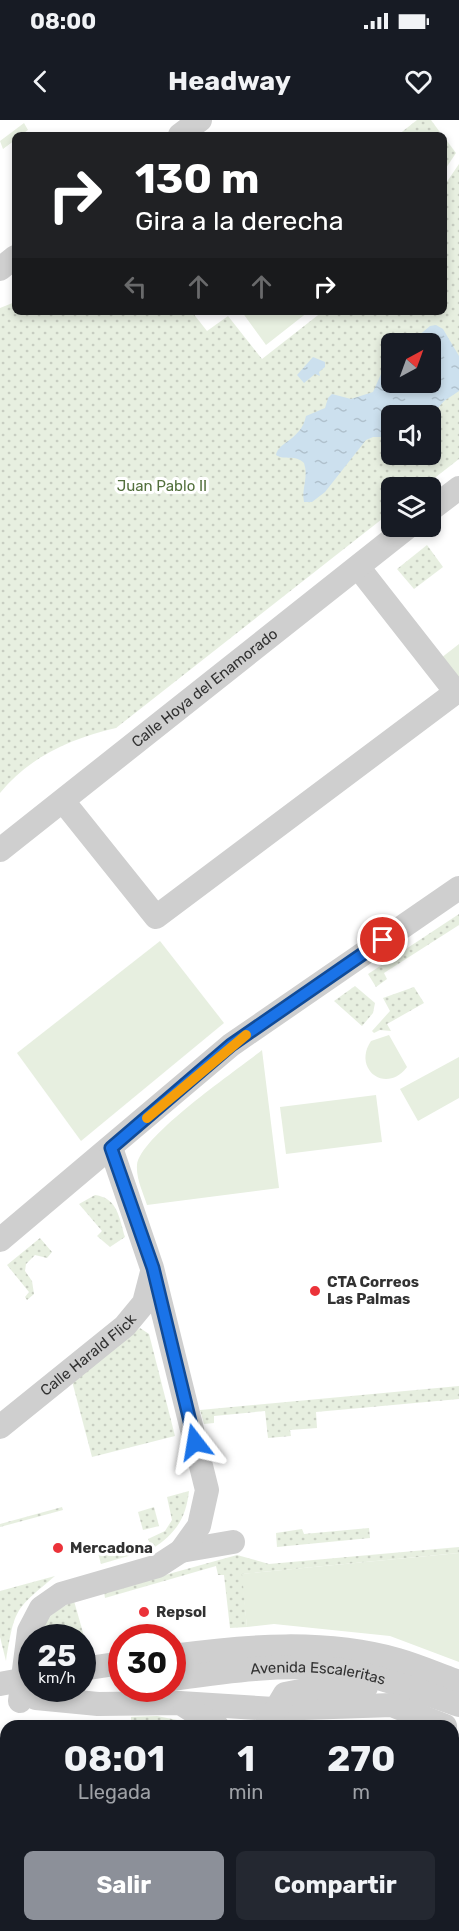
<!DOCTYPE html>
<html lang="es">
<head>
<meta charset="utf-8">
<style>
  :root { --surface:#171b24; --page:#242831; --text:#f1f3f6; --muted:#9ea1a6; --accent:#8c9099 }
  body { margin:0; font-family:Rubik,sans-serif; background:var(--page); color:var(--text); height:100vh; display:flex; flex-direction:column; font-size:22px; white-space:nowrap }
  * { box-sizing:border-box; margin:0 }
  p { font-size:20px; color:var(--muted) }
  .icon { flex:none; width:33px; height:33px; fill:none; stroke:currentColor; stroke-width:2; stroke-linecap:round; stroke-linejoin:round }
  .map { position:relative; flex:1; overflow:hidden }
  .side { position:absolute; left:0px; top:1600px; width:459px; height:212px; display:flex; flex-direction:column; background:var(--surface); border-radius:18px 18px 0 0; box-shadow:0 3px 9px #0003 }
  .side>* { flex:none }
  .hud { position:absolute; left:12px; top:12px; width:435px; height:183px; border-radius:9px; box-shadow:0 3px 9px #0003; background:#202124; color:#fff; overflow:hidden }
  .needle { width:39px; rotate:41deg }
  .fabs { position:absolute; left:381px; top:213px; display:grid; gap:12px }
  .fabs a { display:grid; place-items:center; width:60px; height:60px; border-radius:9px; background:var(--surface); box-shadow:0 3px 9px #0003; font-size:30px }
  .speed { position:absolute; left:18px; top:1504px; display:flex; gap:12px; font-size:30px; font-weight:700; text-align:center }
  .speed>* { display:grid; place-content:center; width:78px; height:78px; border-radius:50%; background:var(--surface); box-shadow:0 3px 9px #0003; line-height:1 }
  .speed small { font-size:15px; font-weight:400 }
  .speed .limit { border:9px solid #d22; background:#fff; color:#111 }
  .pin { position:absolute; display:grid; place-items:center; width:51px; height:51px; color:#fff; margin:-26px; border:3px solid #fff; border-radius:50%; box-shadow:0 2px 6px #0007 }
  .me { position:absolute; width:66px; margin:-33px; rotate:346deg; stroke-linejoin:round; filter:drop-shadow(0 0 4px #0008) }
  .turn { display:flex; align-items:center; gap:21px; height:126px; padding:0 24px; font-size:27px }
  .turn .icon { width:78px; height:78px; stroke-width:2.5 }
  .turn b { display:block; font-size:42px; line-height:51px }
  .lanes { display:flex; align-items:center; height:57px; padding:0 24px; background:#0003; justify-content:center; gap:30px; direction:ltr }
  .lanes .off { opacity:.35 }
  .eta { display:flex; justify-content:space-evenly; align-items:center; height:102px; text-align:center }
  .eta b { font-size:36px; font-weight:700; line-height:42px }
  .button { display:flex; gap:12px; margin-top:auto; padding:12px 24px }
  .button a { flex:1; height:69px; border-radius:9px; background:var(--accent); color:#fff; font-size:24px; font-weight:700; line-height:69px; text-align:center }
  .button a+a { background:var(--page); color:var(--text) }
  .status { display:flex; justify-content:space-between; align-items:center; height:42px; padding:0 30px; background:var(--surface); direction:ltr }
  .status svg { height:16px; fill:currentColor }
  header { display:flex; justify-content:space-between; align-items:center; height:78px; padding:0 24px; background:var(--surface); font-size:27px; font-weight:700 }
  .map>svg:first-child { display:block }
</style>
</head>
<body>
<div class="status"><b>08:00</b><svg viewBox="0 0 49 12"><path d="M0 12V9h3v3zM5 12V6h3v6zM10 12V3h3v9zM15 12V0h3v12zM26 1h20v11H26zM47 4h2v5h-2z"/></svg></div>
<header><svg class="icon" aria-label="back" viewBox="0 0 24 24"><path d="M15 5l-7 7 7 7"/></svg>Headway<svg class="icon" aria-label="heart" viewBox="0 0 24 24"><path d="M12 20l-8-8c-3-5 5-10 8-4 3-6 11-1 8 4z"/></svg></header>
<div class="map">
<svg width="459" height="1811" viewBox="0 0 459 1811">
  <defs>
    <pattern id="park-dots" width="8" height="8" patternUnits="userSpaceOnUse" patternTransform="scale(1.5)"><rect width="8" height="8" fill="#e7efe0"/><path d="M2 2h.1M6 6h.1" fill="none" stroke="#c7cdc1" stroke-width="1.8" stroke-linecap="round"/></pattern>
    <pattern id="water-ripples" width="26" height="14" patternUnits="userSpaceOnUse" patternTransform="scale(1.5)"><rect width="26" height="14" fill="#cce0ee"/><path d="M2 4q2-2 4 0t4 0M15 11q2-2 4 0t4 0" fill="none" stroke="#b0c1cd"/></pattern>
  </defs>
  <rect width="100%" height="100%" fill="#fff"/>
  <g fill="#e7efe0">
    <path d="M24,3L28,10L21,15H15V20L3,29L0,21Z"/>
    <path d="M242,192H308L266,225Z"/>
    <path d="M459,524V561L441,538Z"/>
    <path d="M160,821L224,903L81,1021L17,933Z"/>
    <path d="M389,915L407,947C386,975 352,949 371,921Z"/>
    <path d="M262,930L279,1068L147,1085C143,1072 136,1059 137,1045C140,1016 236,951 262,930Z"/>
    <path d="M459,937V978L418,1001L400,969Z"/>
    <path d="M376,975L382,1022L286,1034L280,987Z"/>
    <path d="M459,1433V1542L390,1516L274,1504L247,1507L241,1454Z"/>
  </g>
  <g fill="url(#park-dots)" fill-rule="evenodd">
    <path d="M417,0H431L442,15H398Z"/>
    <path d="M444,17L456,33L444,51Z"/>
    <path d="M459,44V339L423,367L392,368L391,392L116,608C72,618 29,637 0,673V188L15,182V192H192L207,211L228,196L262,239L322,192H444V66ZM392,224H430V262H392ZM392,296H430V334H392Z"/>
    <path d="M427,425L443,447L414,469L397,449Z"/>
    <path d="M459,794V805L384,853L387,859L376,867L368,854Z"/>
    <path d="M355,866L375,883L373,893L362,906L334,881Z"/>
    <path d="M414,867L424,883L387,904L391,911L380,910L374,913L372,911L390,891L383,878Z"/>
    <path d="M95,1075C118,1078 119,1098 125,1117L110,1127L97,1116L102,1111L79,1084Z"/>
    <path d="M40,1118L52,1132L47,1138L35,1135L26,1144L25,1151L32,1161L34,1174L27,1180L25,1177L29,1172L7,1145Z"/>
    <path d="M140,1208L149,1214L175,1316L92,1337L72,1261Z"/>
    <path d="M459,1266V1279L316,1292L317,1308L290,1310L291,1316L268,1318L265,1291L214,1296V1303L204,1304L200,1290Z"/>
    <path d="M189,1371C186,1399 175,1414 152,1429L148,1419L165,1411L172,1400L167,1377Z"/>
    <path d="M62,1387L63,1390L0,1407V1404Z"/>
    <path d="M154,1387L159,1406L143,1410L138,1392Z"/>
    <path d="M369,1408L370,1418L277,1427L276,1413L302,1409L304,1414Z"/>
    <path d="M139,1425L142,1432L101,1444L98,1433L108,1430L110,1435Z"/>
    <path d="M459,1427V1433L242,1454L247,1507L230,1508L224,1455H218L216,1446L105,1478L104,1472L237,1435L269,1444Z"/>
    <path d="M55,1456C15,1490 15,1487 6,1541L0,1517V1471Z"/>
    <path d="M74,1481L88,1530L83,1531L82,1518H42C41,1498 58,1489 74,1481Z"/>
    <path d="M157,1596L177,1600L194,1606H89L131,1600V1597Z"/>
    <path d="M459,1712V1761L453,1779V1730Z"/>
    <path d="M0,1793L6,1795V1806H33L43,1809L19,1811L3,1806L0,1811Z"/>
    <path d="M453,1802L459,1804V1811H431L433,1806H453Z"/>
  </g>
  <g fill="url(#water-ripples)">
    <path d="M436,205L443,209L459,236V271L444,281L431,296H392L391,317H373L366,320L325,372L312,382H304C301,369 309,357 304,343C295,334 285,341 276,335C278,322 301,320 306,296L325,288L328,278L332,274L351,279L373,272L381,254L391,242L392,262H430V224L410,223L430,206Z"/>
    <path d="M313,237L325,242V247L319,252L320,256L315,254L304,263L297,255Z"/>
  </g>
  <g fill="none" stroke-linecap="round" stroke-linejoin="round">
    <g stroke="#cfcfcf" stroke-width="24">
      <path d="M180,15L200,0"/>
      <path d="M0,149L15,137"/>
      <path d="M430,390L459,368"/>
      <path d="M63,681L156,797L456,572L358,447"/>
      <path id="s1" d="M0,730L409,406"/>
      <path d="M0,1120L231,925L459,768"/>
      <path id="s2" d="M0,1307L125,1206L144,1183L152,1152"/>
      <path d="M181,1431L233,1422"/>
      <path d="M172,1536C248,1526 323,1519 398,1540C419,1546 439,1555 459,1562"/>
      <path d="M82,1549L122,1543"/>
      <path id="s3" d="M172,1559C229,1551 284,1543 341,1550C381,1556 421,1572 459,1585"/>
      <path d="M0,1564L32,1558"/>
      <path d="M36,1578L98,1584L180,1583L274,1589L392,1585L445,1606"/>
      <path d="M20,1581L29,1511L41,1488L61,1474L158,1446L181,1431L199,1406L207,1370L152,1148L111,1028"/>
      <path d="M185,1586L217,1606"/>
      <path d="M266,1606L285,1574L321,1567H366"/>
      <path d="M0,1731L6,1728"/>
      <path d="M189,1806L204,1811"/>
      <path d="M117,1811L123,1806"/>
      <path d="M416,1811L417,1806"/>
    </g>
  </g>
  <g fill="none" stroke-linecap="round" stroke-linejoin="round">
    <g stroke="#114b97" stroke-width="15">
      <path id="route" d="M195,1322L153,1148L111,1028L231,925L383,820"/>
    </g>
    <use href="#route" stroke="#1a73e8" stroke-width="10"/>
    <path stroke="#f59e0b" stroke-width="10" d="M147,998L246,915"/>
  </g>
  <g fill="#eb3239" stroke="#fff" stroke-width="2">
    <circle cx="315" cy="1171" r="6"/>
    <circle cx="58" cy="1428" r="6"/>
    <circle cx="144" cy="1492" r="6"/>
  </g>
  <g text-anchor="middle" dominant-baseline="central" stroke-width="6" stroke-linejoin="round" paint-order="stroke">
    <g font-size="15" fill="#53703d" stroke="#fff">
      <text x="162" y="366">Juan Pablo II</text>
    </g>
    <g font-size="15" fill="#323232" stroke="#fff">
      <text stroke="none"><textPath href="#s1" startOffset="261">Calle Hoya del Enamorado</textPath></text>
      <text stroke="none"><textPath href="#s2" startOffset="114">Calle Harald Flick</textPath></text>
      <text stroke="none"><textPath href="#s3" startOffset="147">Avenida Escaleritas</textPath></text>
    </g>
    <g font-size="15" font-weight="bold" fill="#323232" stroke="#fff" text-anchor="start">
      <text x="327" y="1162">CTA Correos<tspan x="327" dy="17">Las Palmas</tspan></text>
      <text x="70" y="1428">Mercadona</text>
      <text x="156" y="1492">Repsol</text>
    </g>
  </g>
</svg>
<div class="fabs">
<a><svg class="needle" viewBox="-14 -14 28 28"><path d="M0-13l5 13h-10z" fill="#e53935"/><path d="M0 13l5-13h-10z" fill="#9ea1a6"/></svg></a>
<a><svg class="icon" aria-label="sound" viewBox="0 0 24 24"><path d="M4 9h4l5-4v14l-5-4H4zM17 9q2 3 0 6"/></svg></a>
<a><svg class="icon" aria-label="layers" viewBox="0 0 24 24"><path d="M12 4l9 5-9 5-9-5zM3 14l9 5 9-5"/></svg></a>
</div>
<div class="speed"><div>25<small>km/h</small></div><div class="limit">30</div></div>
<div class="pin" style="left:383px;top:820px;background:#d93025"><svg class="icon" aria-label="arrive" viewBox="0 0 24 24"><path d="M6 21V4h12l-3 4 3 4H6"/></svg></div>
<svg class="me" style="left:195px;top:1322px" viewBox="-20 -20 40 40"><path d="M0-17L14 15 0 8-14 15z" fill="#1a73e8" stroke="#fff" stroke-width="4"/></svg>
<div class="hud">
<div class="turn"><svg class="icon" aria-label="right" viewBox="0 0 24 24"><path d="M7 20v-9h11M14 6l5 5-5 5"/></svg><div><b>130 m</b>Gira a la derecha</div></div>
<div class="lanes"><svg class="icon off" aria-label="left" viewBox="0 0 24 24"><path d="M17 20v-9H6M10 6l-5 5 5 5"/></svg><svg class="icon off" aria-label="ahead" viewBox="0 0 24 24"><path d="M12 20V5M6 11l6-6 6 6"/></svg><svg class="icon off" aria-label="ahead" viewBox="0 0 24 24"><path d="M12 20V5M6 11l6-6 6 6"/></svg><svg class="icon" aria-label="right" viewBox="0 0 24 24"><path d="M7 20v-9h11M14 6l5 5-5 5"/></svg></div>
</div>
<section class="side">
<div class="eta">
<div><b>08:01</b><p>Llegada</p></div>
<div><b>1</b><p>min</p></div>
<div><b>270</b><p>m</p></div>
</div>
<div class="button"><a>Salir</a><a>Compartir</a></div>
</section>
</div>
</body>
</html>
